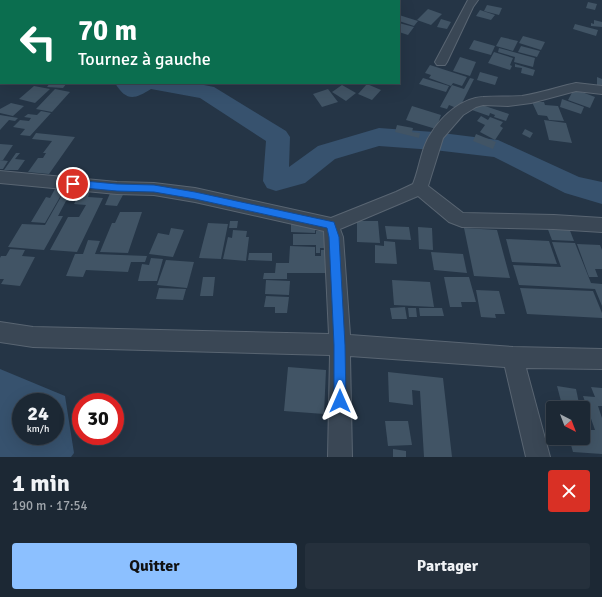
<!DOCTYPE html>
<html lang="fr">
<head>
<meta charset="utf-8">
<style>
  :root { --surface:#1c2834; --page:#25303c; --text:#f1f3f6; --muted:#a0a6ac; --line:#3a444f; --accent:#8cc0ff }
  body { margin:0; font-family:Signika,sans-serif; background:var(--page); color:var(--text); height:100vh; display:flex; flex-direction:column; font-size:15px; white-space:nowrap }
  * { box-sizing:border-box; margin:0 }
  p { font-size:13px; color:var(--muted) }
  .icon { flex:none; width:22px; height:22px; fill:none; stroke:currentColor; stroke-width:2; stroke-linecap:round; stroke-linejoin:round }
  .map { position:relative; height:457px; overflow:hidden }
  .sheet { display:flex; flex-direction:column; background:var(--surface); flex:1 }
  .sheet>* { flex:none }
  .hud { position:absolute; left:0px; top:0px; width:400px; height:84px; box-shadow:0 4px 16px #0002,0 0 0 1px var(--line); background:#0b6e4f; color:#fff; overflow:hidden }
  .needle { width:26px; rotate:138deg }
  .fabs { position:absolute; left:546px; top:401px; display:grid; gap:8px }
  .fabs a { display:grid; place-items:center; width:44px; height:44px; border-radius:4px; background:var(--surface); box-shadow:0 4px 16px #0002,0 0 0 1px var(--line); font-size:20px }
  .speed { position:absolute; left:12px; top:393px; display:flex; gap:8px; font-size:20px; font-weight:700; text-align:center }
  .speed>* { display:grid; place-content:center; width:52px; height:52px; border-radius:50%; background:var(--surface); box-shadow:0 4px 16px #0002,0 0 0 1px var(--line); line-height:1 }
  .speed small { font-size:10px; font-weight:400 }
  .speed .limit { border:6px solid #d22; background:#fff; color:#111 }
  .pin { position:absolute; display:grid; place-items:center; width:34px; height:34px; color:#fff; margin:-17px; border:2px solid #fff; border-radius:50%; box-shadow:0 1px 4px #0007 }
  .me { position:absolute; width:44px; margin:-22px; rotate:0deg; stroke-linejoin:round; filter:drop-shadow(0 0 3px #0008) }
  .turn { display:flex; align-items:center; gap:14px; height:84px; padding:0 12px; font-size:18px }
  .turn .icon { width:52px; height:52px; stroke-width:2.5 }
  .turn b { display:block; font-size:28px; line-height:34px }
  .round { display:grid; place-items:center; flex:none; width:42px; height:42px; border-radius:4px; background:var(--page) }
  .headline { display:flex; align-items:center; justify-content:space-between; height:68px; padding:0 12px }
  h1 { font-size:24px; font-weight:700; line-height:30px }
  .cta { display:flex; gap:8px; margin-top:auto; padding:8px 12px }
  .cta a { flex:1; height:46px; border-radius:4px; background:var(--accent); color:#111; font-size:16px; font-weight:700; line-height:46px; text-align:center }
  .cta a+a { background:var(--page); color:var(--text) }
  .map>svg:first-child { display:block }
</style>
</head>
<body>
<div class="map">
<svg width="602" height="457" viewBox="0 0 602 457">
  <rect width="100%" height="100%" fill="#253546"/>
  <path fill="#37526e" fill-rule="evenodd" d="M0,369L65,396L74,453L71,457H0ZM21,402H55V436H21Z"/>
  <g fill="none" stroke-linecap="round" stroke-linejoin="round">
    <g fill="#37526e" fill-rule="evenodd">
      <rect x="0" y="56" width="1" height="12"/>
      <path d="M115,83H194L214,87L286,131L290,137L289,167L318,146L379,128L434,132L498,140L579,177L602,182V204L565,193L494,157L434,150L379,146L335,159L305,183L276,191L267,188L263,181L266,141L200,98L151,89C134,100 126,101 115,83Z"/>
    </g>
  </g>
  <g fill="#415465">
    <path d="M588,2L597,4L595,10L586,8Z"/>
    <path d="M487,5L502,8L499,15L484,11Z"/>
    <path d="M428,9L442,14L431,25L417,20Z"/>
    <path d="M480,10L495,15L491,20L476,16Z"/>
    <path d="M399,15L418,21L414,26L399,21Z"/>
    <path d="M441,19L451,22L447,29L437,27Z"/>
    <path d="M594,20L602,22V27L591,26V23L594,24Z"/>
    <path d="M399,23L414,27L408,35L399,32Z"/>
    <path d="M575,24L598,30L596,36L573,29Z"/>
    <path d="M523,36L545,42L541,50L519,43Z"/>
    <path d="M501,37L518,41L513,51L496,46Z"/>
    <path d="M474,40L495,46L491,55L469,49Z"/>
    <path d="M521,46L540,51L537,57L518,52Z"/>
    <path d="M499,48L535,58L533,67L514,62L515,57L498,52Z"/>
    <path d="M494,52L513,58L510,65L512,66L510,70L488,63Z"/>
    <path d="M460,57L476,62L470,76L453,71Z"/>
    <path d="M515,64L535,70L533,76L521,73L522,68L515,67Z"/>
    <path d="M430,65L467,77L462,86L453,83L451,86L429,78L431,75L425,73Z"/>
    <path d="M480,72L498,77L495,85L477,80Z"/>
    <path d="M597,77L602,79V89L597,87Z"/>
    <path d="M423,78L449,86L446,92L419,84Z"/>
    <path d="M470,78L474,79L459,109L449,105L447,109L440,107L452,85L464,89Z"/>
    <path d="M50,83H67L63,88L47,87Z"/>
    <path d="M367,84L381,90L372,100L358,94Z"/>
    <path d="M342,85L356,93L346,101L332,92Z"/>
    <path d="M34,86L50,89L35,103L19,99Z"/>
    <path d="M55,89L70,92L52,112L36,109Z"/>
    <path d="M328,89L338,102L322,107L313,94Z"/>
    <path d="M574,89L595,97L590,108L568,100Z"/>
    <path d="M562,99L584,107L581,114L560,107Z"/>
    <path d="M532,102H544L545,105L558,106L564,121L549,120L547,116L538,115Z"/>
    <path d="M11,103L24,106L13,116L0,113V109Z"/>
    <path d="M476,103L509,114L506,121L494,117L495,115L490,113L489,116L472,110Z"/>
    <path d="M412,106L441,115L436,129L406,120Z"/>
    <path d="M41,111L51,113L30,136L20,135L25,129L13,127L20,120L29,121L31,118L24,117L28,114L37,115Z"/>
    <path d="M0,115L18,118L15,121L9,120L0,130Z"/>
    <path d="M481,116L488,120L490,117L503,122L500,126L503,128L495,140L480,132L485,125L477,121Z"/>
    <path d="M544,120L566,123L572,143L549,140Z"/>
    <path d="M397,125L413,128L412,132L420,133L419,138L395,132Z"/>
    <path d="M525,129L533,133L530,138L522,134Z"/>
    <path d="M36,133L75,137L49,174L28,172L38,158H43L46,153H43L52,141L32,139Z"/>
    <path d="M476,134L496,142L493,149L473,141Z"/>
    <path d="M0,144L13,145L3,160H0Z"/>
    <path d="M16,153H20L15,159L25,160L18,170H4Z"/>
    <path d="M0,160L8,161L3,169H0Z"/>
    <path d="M66,188L77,189L70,201H66L58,216H63L44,250L8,247L22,224L45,225Z"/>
    <path d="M55,189L64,190L45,223L31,222L46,197L50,198Z"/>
    <path d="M81,190L90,191L88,197L103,198L77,252L50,250L68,217H79L86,205L74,204Z"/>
    <path d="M111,191L124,193L117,206L105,205Z"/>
    <path d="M120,212H142L128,253L100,252L112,223H115Z"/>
    <path d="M230,221H238L237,228H229Z"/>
    <path d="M357,221H378L380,243L357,242Z"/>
    <path d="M208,223L228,224L221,259L199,258Z"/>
    <path d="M291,224L327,225V230L315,229V233L291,232Z"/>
    <path d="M385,226L409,227L411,240L387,239Z"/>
    <path d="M418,227L432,228L433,250L419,249Z"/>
    <path d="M547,227L569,228L574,241L552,240Z"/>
    <path d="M171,228L184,230L173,257L149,254L158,233L169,235Z"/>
    <path d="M464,228L497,230L510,278L474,276Z"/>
    <path d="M233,230L247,231L246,237H249L246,261L223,259L228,237L232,238Z"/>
    <path d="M316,231H328V248H320V253H316V245H293V234H316Z"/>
    <path d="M506,239L549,241L557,264L512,262Z"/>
    <path d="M88,240L100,241L95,254L147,256L145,262H131L128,272L86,270L83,277L66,276L75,254H83Z"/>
    <path d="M384,241L395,242L397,264L375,263V245L384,246Z"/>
    <path d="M552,242L575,243L591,283L602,284V306L595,289L519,285L513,265L561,267Z"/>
    <path d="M577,244L600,245L602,250V269H595L598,277H589Z"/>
    <path d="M290,246L315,247V256H321V250H327V273H287V279H263L264,273H275L276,263H289Z"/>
    <path d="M10,249L25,250L22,256L35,257L20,286L1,284L4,279H0V258L1,256H6Z"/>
    <path d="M431,252L463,254L467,273L434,270Z"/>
    <path d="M249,253H272V261L248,260Z"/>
    <path d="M151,258L163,259L157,281H138L142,264L149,265Z"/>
    <path d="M166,260L194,262L187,288L157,285Z"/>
    <path d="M203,277H215L213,296H200Z"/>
    <path d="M444,277H469L476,302H461L462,307H450Z"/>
    <path d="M266,280L290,281L289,295L265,294Z"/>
    <path d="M392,280L430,282L434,307L394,305Z"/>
    <path d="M159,288L186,289L183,300L156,299Z"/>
    <path d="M520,288L593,291L602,313V318L527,314Z"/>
    <path d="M476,290L499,291L505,314H495L496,318L481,317Z"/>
    <path d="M266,296L289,297L287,313H275V307H264Z"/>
    <path d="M405,307L407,319H392L390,308Z"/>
    <path d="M408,308H416L417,317H409Z"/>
    <path d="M419,308H442L444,316H420Z"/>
    <path d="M288,367L326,370L324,414L284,411Z"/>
    <path d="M388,372L443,378L452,457H424L420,391L412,390L413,405L389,402Z"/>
    <path d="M557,386L576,389L580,408H552L551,404L562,405Z"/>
    <path d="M591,387L602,388V406H598L602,418V454L573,452L569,438L588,440L585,430H595L583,396L595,397Z"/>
    <path d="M385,421H408L412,445L388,446Z"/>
    <path d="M393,449L406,451V457H393Z"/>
  </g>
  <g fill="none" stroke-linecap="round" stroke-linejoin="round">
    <g stroke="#596572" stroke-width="2">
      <g id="minor">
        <path d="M468,0H478L473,7L447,62L445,65H437L435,62Z"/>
        <path d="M576,83L602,86V94L576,91L531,103L508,106L483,105L476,107L463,115L443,138L428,186L463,213L554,215L602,218V232L554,229L462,227L449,222L418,196L340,229L343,237L350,335L513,347L602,349V369L526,368L550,457H526L505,367L350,356L352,457H328L330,355L33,347L0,342V322L33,327L329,334L324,231L195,202L154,195L117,194L0,183V171L117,182L154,183L195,188L331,218L396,192L413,184C420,167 421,147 432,132C443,115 462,98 483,97C496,96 509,97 522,96C541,93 558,87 576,83Z"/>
      </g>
    </g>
    <use href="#minor" fill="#3a4755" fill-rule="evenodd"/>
  </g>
  <path fill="#1a73e8" stroke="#114b97" d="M73,180L117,184L154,185L195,192L334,222L339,237L345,345L346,401L344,405L340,407L336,405L334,401V345L329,237L327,228L195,199L154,192L117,191L73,187L69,184Z"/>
</svg>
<div class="fabs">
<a><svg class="needle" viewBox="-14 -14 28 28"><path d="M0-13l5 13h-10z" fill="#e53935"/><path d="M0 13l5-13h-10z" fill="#a0a6ac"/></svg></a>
</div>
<div class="speed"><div>24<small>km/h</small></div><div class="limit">30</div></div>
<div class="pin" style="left:73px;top:184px;background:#d93025"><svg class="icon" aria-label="arrive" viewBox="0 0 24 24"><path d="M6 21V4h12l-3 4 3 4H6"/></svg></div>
<svg class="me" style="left:340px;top:401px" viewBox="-20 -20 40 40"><path d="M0-17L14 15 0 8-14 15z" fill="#1a73e8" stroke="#fff" stroke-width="4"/></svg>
<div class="hud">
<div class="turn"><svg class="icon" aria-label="left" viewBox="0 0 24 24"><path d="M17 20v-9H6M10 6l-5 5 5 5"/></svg><div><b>70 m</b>Tournez à gauche</div></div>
</div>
</div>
<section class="sheet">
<div class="headline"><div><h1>1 min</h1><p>190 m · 17:54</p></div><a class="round" style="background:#d93025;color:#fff"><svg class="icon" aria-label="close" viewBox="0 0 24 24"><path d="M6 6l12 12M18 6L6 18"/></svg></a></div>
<div class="cta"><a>Quitter</a><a>Partager</a></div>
</section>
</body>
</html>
